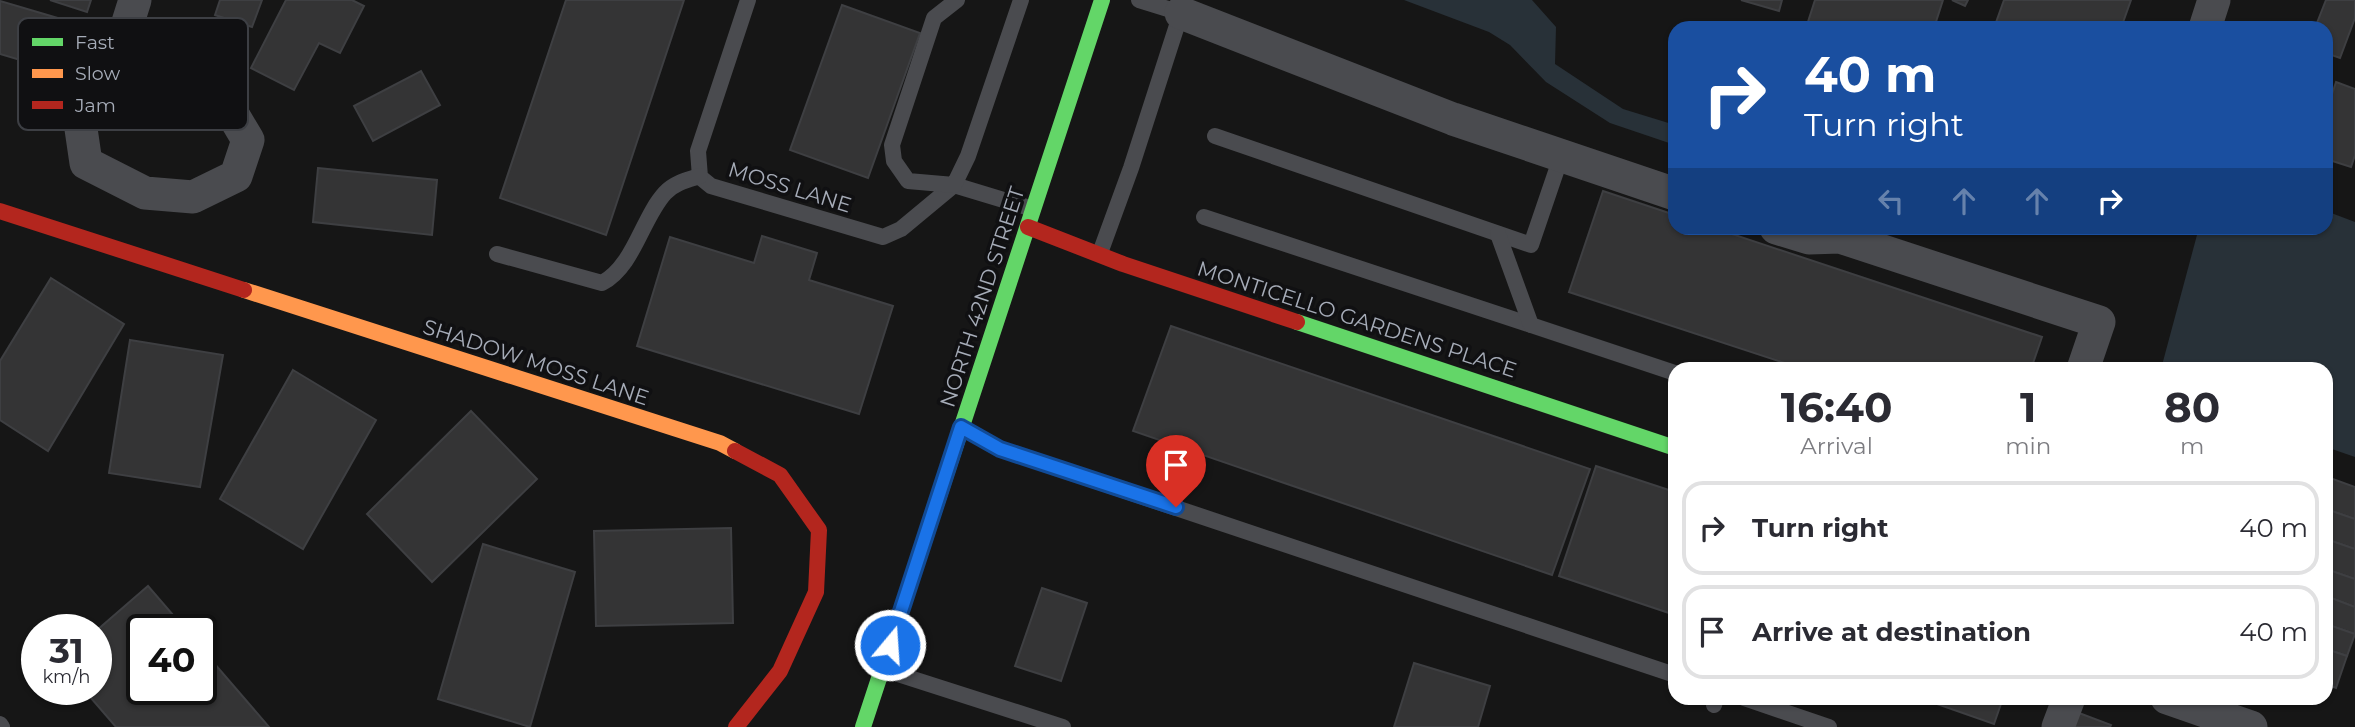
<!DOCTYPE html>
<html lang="en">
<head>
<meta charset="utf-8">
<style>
  :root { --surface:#fff; --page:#f7f7f7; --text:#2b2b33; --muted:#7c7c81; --line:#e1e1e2 }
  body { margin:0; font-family:Montserrat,sans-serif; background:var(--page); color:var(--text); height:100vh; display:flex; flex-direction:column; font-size:26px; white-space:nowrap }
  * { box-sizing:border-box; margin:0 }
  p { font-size:23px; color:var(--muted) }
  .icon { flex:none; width:38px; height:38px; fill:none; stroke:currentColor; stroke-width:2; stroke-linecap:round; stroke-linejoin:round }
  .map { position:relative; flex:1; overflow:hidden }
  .sheet { position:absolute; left:1668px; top:362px; width:665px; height:343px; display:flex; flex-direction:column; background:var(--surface); border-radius:21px; box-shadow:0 2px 5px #0004 }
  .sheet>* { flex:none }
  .hud { position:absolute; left:1668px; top:21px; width:665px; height:214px; border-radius:21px; box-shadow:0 2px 5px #0004; background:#1a4fa0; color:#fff; overflow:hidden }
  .speed { position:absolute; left:21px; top:614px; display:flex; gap:14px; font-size:35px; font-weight:700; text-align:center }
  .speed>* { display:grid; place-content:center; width:91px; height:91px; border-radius:50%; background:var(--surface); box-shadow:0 2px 5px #0004; line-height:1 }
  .speed small { font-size:18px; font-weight:400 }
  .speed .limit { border:4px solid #111; border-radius:10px; background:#fff; color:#111 }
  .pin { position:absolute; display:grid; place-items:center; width:60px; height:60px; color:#fff; margin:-72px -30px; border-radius:50% 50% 50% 0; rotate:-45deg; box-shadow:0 0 7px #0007 }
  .pin .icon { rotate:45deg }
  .me { position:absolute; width:77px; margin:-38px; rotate:18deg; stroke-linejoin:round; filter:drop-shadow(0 0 5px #0008) }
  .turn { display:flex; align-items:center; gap:24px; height:147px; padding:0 21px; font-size:32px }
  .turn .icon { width:91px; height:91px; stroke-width:2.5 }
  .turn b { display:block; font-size:49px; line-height:60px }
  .lanes { display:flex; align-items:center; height:66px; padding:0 21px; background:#0003; justify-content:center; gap:35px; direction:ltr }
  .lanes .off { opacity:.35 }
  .eta { display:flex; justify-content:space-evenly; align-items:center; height:119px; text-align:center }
  .eta b { font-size:42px; font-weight:700; line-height:49px }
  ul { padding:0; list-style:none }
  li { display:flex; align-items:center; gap:21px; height:94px; margin:0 14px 10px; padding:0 7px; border:4px solid var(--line); border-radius:21px }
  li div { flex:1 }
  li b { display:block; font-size:26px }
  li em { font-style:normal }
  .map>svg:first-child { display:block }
</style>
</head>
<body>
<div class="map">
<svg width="2355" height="727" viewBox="0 0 2355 727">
  <rect width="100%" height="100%" fill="#161616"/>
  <g fill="#283138">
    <path d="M1404,0H1532L1556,27L1555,64L1623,109L1675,125V145L1610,123L1546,82L1510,45L1489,32Z"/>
    <path d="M2326,211L2355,222V457L2326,447V369H2161L2197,235L2202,228H2326Z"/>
  </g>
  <g fill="#343435" stroke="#3e3f42" stroke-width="2">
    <path d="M50,0H91L87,12Z"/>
    <path d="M220,0H262L252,27L215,15Z"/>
    <path d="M286,0H352L364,6L340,53L319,43L294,90L251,68Z"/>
    <path d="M566,0H684L606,235L500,198Z"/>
    <path d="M1741,0H1782L1779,11Z"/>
    <path d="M1815,0H1943L1934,28H1806Z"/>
    <path d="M1952,0H1968L1965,6Z"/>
    <path d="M2004,0H2131L2121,28H1994Z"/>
    <path d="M2326,0H2355V18L2340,58L2326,53V28H2315Z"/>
    <path d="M0,1L78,24L64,73L0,54Z"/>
    <path d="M842,5L920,33L868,178L790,150Z"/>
    <path d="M421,71L440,105L373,141L354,106Z"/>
    <path d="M2336,82L2355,89V155L2351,167L2326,159V113Z"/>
    <path d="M318,168L437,180L432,235L313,222Z"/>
    <path d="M1603,191L1675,215V228H1714L2042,337L2031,369H1803L1569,292Z"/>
    <path d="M762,236L817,253L809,280L893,306L859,414L637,346L670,237L754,263Z"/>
    <path d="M51,278L124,324L48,451L0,420V361Z"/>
    <path d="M1171,326L1590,469L1552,575L1133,431Z"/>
    <path d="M130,340L223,355L200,487L109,473Z"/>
    <path d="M293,370L376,420L303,549L220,499Z"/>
    <path d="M471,411L537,479L432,582L367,514Z"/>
    <path d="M1596,466L1675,492V615L1559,576Z"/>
    <path d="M2330,478L2355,487V519L2326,509V491Z"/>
    <path d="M2326,509L2355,519V549L2326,539Z"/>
    <path d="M731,528L733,623L596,626L594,531Z"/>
    <path d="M2326,539L2355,549V579L2326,569Z"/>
    <path d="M483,544L575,572L530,727L438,699Z"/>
    <path d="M2326,569L2355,579V607L2326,596Z"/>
    <path d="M148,586L186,630H142V690H201V648L269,727H116L84,690H96V631Z"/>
    <path d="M1042,588L1087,603L1061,681L1015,666Z"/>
    <path d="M2326,596L2355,607V634L2326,624Z"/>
    <path d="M2326,624L2355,634L2347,656L2326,649Z"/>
    <path d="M2326,649L2347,656L2336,688L2326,684Z"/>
    <path d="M1414,663L1490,686L1478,727H1394Z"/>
    <path d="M1920,698H2003L1994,724Z"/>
    <path d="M2079,713L2111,725L2110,727H2073Z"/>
  </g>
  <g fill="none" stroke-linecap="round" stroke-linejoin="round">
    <g stroke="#4a4b4f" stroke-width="16">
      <path d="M748,0L698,151L700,177L711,186L883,237L901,229L954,185L1033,209"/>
      <path d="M957,0L934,18L892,145L894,161L908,181L954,185L968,156L1021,0"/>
      <path d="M1215,136L1531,245L1561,157"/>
      <path d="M1204,217L1531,325"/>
      <path d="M1498,234L1531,325L1675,373"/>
      <path d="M1100,253L1131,168L1181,13L1139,0"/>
      <path d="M497,254L602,283C634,266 642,218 665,193C674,183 687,180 700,176"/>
      <path d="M961,427L1000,449L1675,675"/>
      <path d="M882,669L1063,727"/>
      <path d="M1744,698L1829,727"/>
      <path d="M1714,705L1716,698"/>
      <path d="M0,724L2,727"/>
    </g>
    <g stroke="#4a4b4f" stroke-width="33">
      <path d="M1181,13L1453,119L1675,194"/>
      <path d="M2205,28L2214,0"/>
      <path d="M112,73L190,91L229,108L248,140L236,176L193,197L145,193L86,163L80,122L112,73L135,0"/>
      <path d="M1776,228L1809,238L1840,237L2099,322L2083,369"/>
      <path d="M2167,698L2251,727"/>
      <path d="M2058,727L2069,698"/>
    </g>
    <g stroke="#63d668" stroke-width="16">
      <path d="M1297,322L1675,448"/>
      <path d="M863,727L1102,0"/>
    </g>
    <path stroke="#ff974d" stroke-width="16" d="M244,290L720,443L735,451"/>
    <g stroke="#b3261e" stroke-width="16">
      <path d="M0,211L244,290"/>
      <path d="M1028,227L1123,264L1297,322"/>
      <path d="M735,451L780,475L819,530L816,592L780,671L736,727"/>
    </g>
  </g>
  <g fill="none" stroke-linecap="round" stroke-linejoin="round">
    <g stroke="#114b97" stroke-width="18">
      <path id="route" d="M890,645L961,427L1000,449L1176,507"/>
    </g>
    <use href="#route" stroke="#1a73e8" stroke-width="12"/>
  </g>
  <g text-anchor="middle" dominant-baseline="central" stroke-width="7" stroke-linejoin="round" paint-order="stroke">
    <g font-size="21" fill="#a6acb8" stroke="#101012">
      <text transform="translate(790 187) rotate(17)">MOSS LANE</text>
      <text transform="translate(982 297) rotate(-72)">NORTH 42ND STREET</text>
      <text transform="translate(1357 319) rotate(18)">MONTICELLO GARDENS PLACE</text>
      <text transform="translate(536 362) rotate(18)">SHADOW MOSS LANE</text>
    </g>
  </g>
  <rect x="18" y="18" width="230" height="112" rx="10" fill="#101012" stroke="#3d3f44" stroke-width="2"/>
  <rect x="32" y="38" width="31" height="8" fill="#63d668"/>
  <rect x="32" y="69" width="31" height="9" fill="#ff974d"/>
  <rect x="32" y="101" width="31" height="8" fill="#b3261e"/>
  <g font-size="19" fill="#a6acb8">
    <text x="75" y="49">Fast</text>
    <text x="75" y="80">Slow</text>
    <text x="75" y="112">Jam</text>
  </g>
</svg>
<div class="speed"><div>31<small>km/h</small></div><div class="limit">40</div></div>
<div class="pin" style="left:1176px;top:507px;background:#d93025"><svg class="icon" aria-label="arrive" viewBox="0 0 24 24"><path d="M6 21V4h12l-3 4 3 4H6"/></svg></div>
<svg class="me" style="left:890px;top:645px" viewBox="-20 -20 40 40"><circle r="17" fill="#1a73e8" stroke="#fff" stroke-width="3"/><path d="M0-11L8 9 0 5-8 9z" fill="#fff"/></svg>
<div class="hud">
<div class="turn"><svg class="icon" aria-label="right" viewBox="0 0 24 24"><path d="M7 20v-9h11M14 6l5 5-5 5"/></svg><div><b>40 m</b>Turn right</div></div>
<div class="lanes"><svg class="icon off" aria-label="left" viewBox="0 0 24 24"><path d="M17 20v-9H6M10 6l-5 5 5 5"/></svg><svg class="icon off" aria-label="ahead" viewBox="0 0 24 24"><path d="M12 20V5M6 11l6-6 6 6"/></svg><svg class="icon off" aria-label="ahead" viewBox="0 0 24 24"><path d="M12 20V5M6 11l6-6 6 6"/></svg><svg class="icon" aria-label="right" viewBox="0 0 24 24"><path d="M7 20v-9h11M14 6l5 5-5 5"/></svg></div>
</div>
<section class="sheet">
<div class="eta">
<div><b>16:40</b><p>Arrival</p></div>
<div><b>1</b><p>min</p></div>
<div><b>80</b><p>m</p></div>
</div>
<ul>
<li><svg class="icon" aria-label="right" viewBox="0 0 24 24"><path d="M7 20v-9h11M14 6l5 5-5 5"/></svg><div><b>Turn right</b></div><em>40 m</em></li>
<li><svg class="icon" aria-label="arrive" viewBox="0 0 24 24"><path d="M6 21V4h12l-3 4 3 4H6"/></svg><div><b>Arrive at destination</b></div><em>40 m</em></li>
</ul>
</section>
</div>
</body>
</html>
